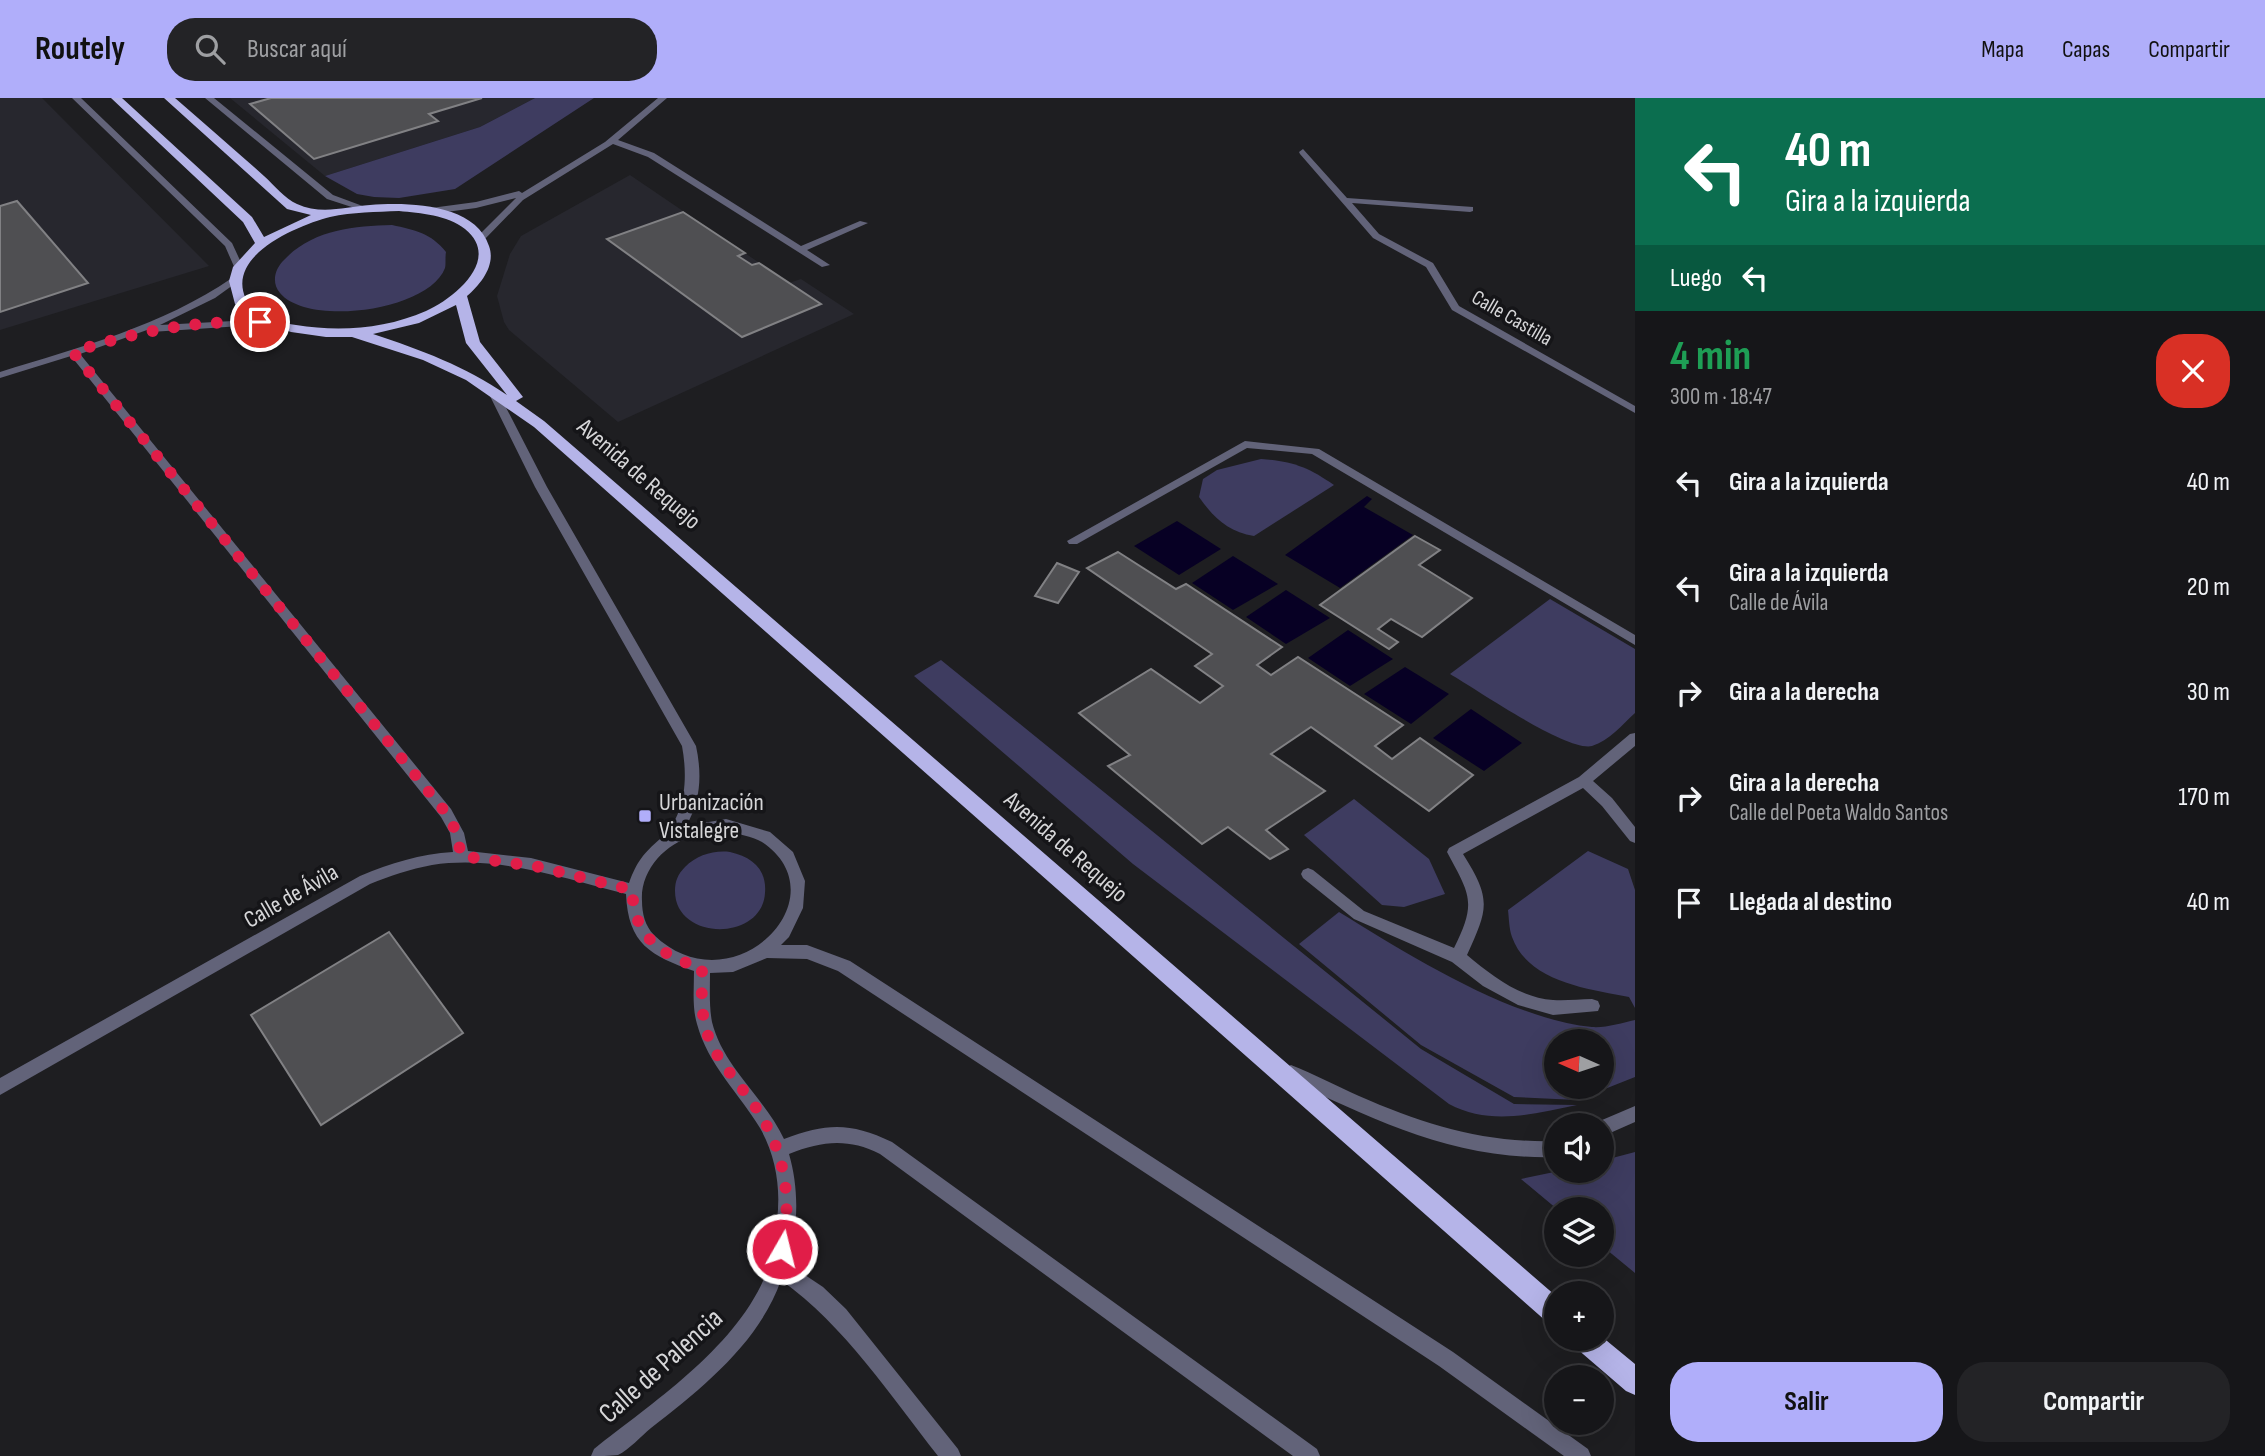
<!DOCTYPE html>
<html lang="es">
<head>
<meta charset="utf-8">
<style>
  :root { --surface:#161619; --page:#232326; --text:#f1f3f6; --muted:#9e9fa2; --line:#353538; --accent:#b0aefa }
  body { margin:0; font-family:"Sofia Sans Condensed",sans-serif; background:var(--page); color:var(--text); height:100vh; display:flex; flex-direction:column; font-size:26px; white-space:nowrap }
  * { box-sizing:border-box; margin:0 }
  p { font-size:23px; color:var(--muted) }
  .icon { flex:none; width:38px; height:38px; fill:none; stroke:currentColor; stroke-width:2; stroke-linecap:round; stroke-linejoin:round }
  .map { position:relative; flex:1; overflow:hidden }
  .details { display:flex; flex-direction:column; background:var(--surface); width:630px }
  .details>* { flex:none }
  .banner { background:#0b6e4f; color:#fff; overflow:hidden }
  .needle { width:46px; rotate:273deg }
  .tools { position:absolute; left:1544px; top:931px; display:grid; gap:14px }
  .tools a { display:grid; place-items:center; width:70px; height:70px; border-radius:50%; background:var(--surface); box-shadow:0 7px 28px #0002,0 0 0 2px var(--line); font-size:35px }
  .pin { position:absolute; display:grid; place-items:center; width:60px; height:60px; color:#fff; margin:-30px; border:4px solid #fff; border-radius:50%; box-shadow:0 2px 7px #0007 }
  .me { position:absolute; width:77px; margin:-38px; rotate:8deg; stroke-linejoin:round; filter:drop-shadow(0 0 5px #0008) }
  .turn { display:flex; align-items:center; gap:24px; height:147px; padding:0 35px; font-size:32px }
  .turn .icon { width:91px; height:91px; stroke-width:2.5 }
  .turn b { display:block; font-size:49px; line-height:60px }
  .then { display:flex; align-items:center; height:66px; padding:0 35px; background:#0003; gap:14px; font-size:26px }
  .round { display:grid; place-items:center; flex:none; width:74px; height:74px; border-radius:28px; background:var(--page) }
  .overview { display:flex; align-items:center; justify-content:space-between; height:119px; padding:0 35px }
  h1 { font-size:42px; font-weight:700; line-height:52px; color:#1e9e55 }
  .primary-button { display:flex; gap:14px; margin-top:auto; padding:14px 35px }
  .primary-button a { flex:1; height:80px; border-radius:28px; background:var(--accent); color:#111; font-size:28px; font-weight:700; line-height:80px; text-align:center }
  .primary-button a+a { background:var(--page); color:var(--text) }
  ul { padding:0; list-style:none }
  li { display:flex; align-items:center; gap:21px; height:105px; padding:0 35px }
  li div { flex:1 }
  li b { display:block; font-size:26px }
  li em { font-style:normal }
  header { display:flex; align-items:center; gap:42px; box-sizing:border-box; height:98px; padding:0 35px; background:var(--accent); color:#111 }
  header strong { font-size:33px }
  nav { display:flex; gap:38px; margin-inline-start:auto; font-size:24px }
  .search { width:490px; height:63px; background:var(--page); display:flex; align-items:center; gap:18px; box-sizing:border-box; padding:0 24px; border-radius:28px; color:var(--muted); font-size:26px }
  main { display:flex; flex:1; min-height:0 }
  .map>svg:first-child { display:block }
</style>
</head>
<body>
<header>
<strong>Routely</strong>
<div class="search"><svg class="icon" aria-label="search" viewBox="0 0 24 24"><circle cx="10" cy="10" r="6"/><path d="M15 15l6 6"/></svg>Buscar aquí</div>
<nav><a>Mapa</a><a>Capas</a><a>Compartir</a></nav>
</header>
<main>
<div class="map">
<svg width="1635" height="1358" viewBox="0 0 1635 1358">
  <rect width="100%" height="100%" fill="#1e1e21"/>
  <g fill="#27272e">
    <path d="M0,0H42L209,168L0,232Z"/>
    <path d="M230,0H535L480,29L325,78Z"/>
    <path d="M630,77L789,185L801,181L854,216L618,324L509,232L504,224L497,198L510,156L521,138Z"/>
  </g>
  <g fill="#3e3c60" fill-rule="evenodd">
    <path d="M535,0H594L455,91L399,100L374,99L357,96L325,78L480,29Z"/>
    <path d="M392,127C415,132 431,135 446,154C445,159 446,166 445,170C429,213 308,229 280,195C271,184 275,171 284,162C312,132 353,128 392,127Z"/>
    <path d="M1261,361C1292,363 1308,369 1334,387L1254,438C1228,434 1213,419 1199,399L1203,381L1217,372Z"/>
    <path d="M1550,501L1635,551V615C1623,626 1609,643 1592,648C1567,654 1476,591 1450,576Z"/>
    <path d="M941,562L1421,951L1514,1006L1577,1007C1534,1016 1490,1028 1449,1006L1133,766L914,578Z"/>
    <path d="M1354,701L1429,761L1445,796L1404,809L1382,807L1304,737Z"/>
    <path d="M1588,753L1628,771L1635,792V910L1629,899C1588,891 1528,884 1512,839C1509,831 1509,820 1508,812Z"/>
    <path d="M730,754C752,759 767,771 765,795C762,844 675,843 675,793C675,783 678,776 685,769C697,757 714,752 730,754Z"/>
    <path d="M1339,814C1409,857 1510,921 1592,929C1606,930 1622,925 1635,922V979L1577,1002L1514,999L1421,947L1299,846ZM1556,943H1601V989H1556Z"/>
    <path d="M1635,1054V1175L1601,1147V1111H1557L1521,1081L1559,1073H1601V1063Z"/>
  </g>
  <g fill="#070024">
    <path d="M1367,398L1372,401L1364,409L1413,437L1340,490L1285,457Z"/>
    <path d="M1177,423L1221,451L1179,477L1134,448Z"/>
    <path d="M1233,458L1278,486L1233,512L1192,485Z"/>
    <path d="M1286,492L1330,520L1286,546L1246,519Z"/>
    <path d="M1348,532L1393,561L1350,588L1308,560Z"/>
    <path d="M1405,569L1449,596L1411,626L1364,596Z"/>
    <path d="M1471,611L1522,645L1484,673L1433,640Z"/>
  </g>
  <g fill="#4f4f52" stroke="#818184" stroke-width="2">
    <path d="M271,0H482L429,16L438,23L314,61L250,6Z"/>
    <path d="M17,103L88,185L0,214V108Z"/>
    <path d="M683,114L745,155L738,158L752,167L759,165L821,206L742,239L607,141Z"/>
    <path d="M1415,438L1440,452L1419,467L1472,500L1422,539L1391,521L1378,531L1398,544L1389,551L1320,507Z"/>
    <path d="M1118,454L1176,491L1186,486L1282,549L1257,567L1271,577L1298,559L1403,627L1375,648L1392,661L1420,640L1473,677L1429,713L1311,629L1271,656L1325,693L1266,732L1288,751L1270,761L1228,729L1202,746L1108,668L1130,657L1079,615L1151,571L1200,605L1223,588L1195,568L1212,556L1087,470Z"/>
    <path d="M1057,465L1079,474L1058,505L1035,498Z"/>
    <path d="M389,834L463,935L321,1027L251,917Z"/>
  </g>
  <g fill="none" stroke-linecap="round" stroke-linejoin="round">
    <g fill="#626379" fill-rule="evenodd">
      <path d="M72,0H81L232,145L244,171L242,173H236L225,148Z"/>
      <path d="M205,0H214L333,97L368,110L364,113L327,101Z"/>
      <path d="M1245,343L1319,351L1635,537V547L1312,356L1247,350L1077,446H1069L1067,443Z"/>
      <path d="M1635,635V648L1593,683L1612,700L1635,729V745L1630,743L1602,708L1583,690L1463,756C1492,802 1488,810 1467,857C1491,877 1520,900 1553,902C1566,903 1579,901 1592,901L1598,903L1600,908L1598,913L1553,917L1518,907L1483,888L1452,864L1354,821L1303,780L1301,776L1303,772L1308,770L1313,772L1364,813L1454,850C1477,804 1470,797 1447,754L1449,750L1579,679L1630,636Z"/>
      <path d="M1291,967C1314,976 1337,988 1359,998C1425,1027 1484,1045 1556,1043V1059C1454,1062 1375,1022 1285,980L1283,975L1285,970Z"/>
      <path d="M1635,1008V1024L1601,1039V1027H1594L1595,1025Z"/>
    </g>
    <g fill="#626379" fill-rule="evenodd">
      <path d="M658,0H667L618,42L654,55L801,148L860,123L868,125L807,152L830,167L822,169L648,59L613,46L523,102L484,142L476,140L516,100L476,110L431,116L427,113L431,110L476,104L519,93L522,95L605,44Z"/>
      <path d="M1303,51L1347,100L1473,109V113L1470,114L1352,105L1379,136L1433,165L1459,208L1635,308V315L1452,212L1426,169L1373,140L1300,56L1299,54Z"/>
      <path d="M232,180L240,182L215,200L160,227L268,221L272,222V226L151,234L147,232L80,256L451,711L464,735L468,753L531,760L629,785C637,763 644,755 660,741C686,718 688,680 682,648L535,389L487,292L492,289L497,292L547,389L696,648C702,676 701,703 686,728L726,721L770,734L793,754L805,783L803,810L789,839L781,847H807L850,863L1453,1254L1588,1351L1591,1358H1564L1439,1268L838,873L807,861L767,860L733,874L710,875C710,891 709,908 712,924C723,969 765,1000 784,1041C827,1025 850,1024 892,1044L1317,1351L1320,1358H1293L880,1056C848,1040 822,1043 789,1056C799,1090 799,1131 787,1165L823,1189L846,1211L958,1351L961,1358H938C890,1297 845,1228 781,1182C759,1245 702,1290 651,1330C641,1338 629,1352 618,1357C611,1358 598,1358 591,1358L594,1351C658,1300 753,1239 773,1154C775,1144 776,1133 777,1122C781,1091 776,1058 760,1030C739,995 708,967 697,926C692,909 694,891 694,873C651,858 628,846 626,796C564,780 497,757 432,767C410,771 390,778 370,786L0,997V980L360,778C391,765 420,756 453,754L450,735L441,719L71,258L0,280V274C80,249 162,228 232,180ZM726,733C737,736 752,738 762,744C844,799 732,912 654,837C645,828 642,815 642,803C640,773 665,745 694,738C705,735 716,734 726,733Z"/>
    </g>
    <g fill="#b5b4e8" fill-rule="evenodd">
      <path d="M111,0H122L252,119L264,139L311,117L287,111L164,0H175C205,26 235,52 264,78C274,87 285,101 297,106C321,117 345,109 370,107C407,104 475,105 489,148C496,167 481,186 467,198L480,244L523,299L516,303L544,323L1556,1198V1228L1547,1224L534,329L466,282L423,262L352,239H326L291,234L248,219L235,206L229,183L233,169L255,145L243,124ZM399,113C421,115 447,117 465,131C502,161 455,200 426,213C385,231 339,234 296,227C279,224 254,218 246,201C225,157 299,127 330,119C353,114 376,114 399,113ZM456,207L466,245L507,297C465,268 421,252 373,236L419,225Z"/>
      <path d="M1601,1238L1635,1266V1297L1626,1293L1576,1250L1572,1241H1601Z"/>
    </g>
  </g>
  <g fill="none" stroke-linecap="round" stroke-linejoin="round">
    <path stroke="#e11d48" stroke-width="12" stroke-dasharray="0 21.6" d="M260,224C195,222 134,234 73,254L446,715L457,735L461,758L539,769L633,792C630,834 664,862 702,869C702,892 700,916 708,938C716,960 732,977 746,996C782,1042 794,1093 782,1151"/>
  </g>
  <rect fill="#b0aefa" stroke="#151518" stroke-width="2.5" x="638" y="711" width="14" height="14" rx="3.5"/>
  <g text-anchor="middle" dominant-baseline="central" stroke-width="7" stroke-linejoin="round" paint-order="stroke">
    <g font-size="21" fill="#d6d6d8" stroke="#151518">
      <text transform="translate(1512 220) rotate(30)">Calle Castilla</text>
    </g>
    <g font-size="24" fill="#d6d6d8" stroke="#151518">
      <text transform="translate(639 376) rotate(41)">Avenida de Requejo</text>
      <text transform="translate(1066 749) rotate(41)">Avenida de Requejo</text>
      <text transform="translate(291 798) rotate(-30)">Calle de Ávila</text>
    </g>
    <g font-size="24" fill="#d6d6d8" stroke="#151518" text-anchor="start">
      <text x="659" y="704">Urbanización<tspan x="659" dy="28">Vistalegre</tspan></text>
    </g>
    <g font-size="28" fill="#d6d6d8" stroke="#151518">
      <text transform="translate(661 1268) rotate(-42)">Calle de Palencia</text>
    </g>
  </g>
</svg>
<div class="tools">
<a><svg class="needle" viewBox="-14 -14 28 28"><path d="M0-13l5 13h-10z" fill="#e53935"/><path d="M0 13l5-13h-10z" fill="#9e9fa2"/></svg></a>
<a><svg class="icon" aria-label="sound" viewBox="0 0 24 24"><path d="M4 9h4l5-4v14l-5-4H4zM17 9q2 3 0 6"/></svg></a>
<a><svg class="icon" aria-label="layers" viewBox="0 0 24 24"><path d="M12 4l9 5-9 5-9-5zM3 14l9 5 9-5"/></svg></a>
<a>+</a>
<a>−</a>
</div>
<div class="pin" style="left:260px;top:224px;background:#d93025"><svg class="icon" aria-label="arrive" viewBox="0 0 24 24"><path d="M6 21V4h12l-3 4 3 4H6"/></svg></div>
<svg class="me" style="left:782px;top:1151px" viewBox="-20 -20 40 40"><circle r="17" fill="#e11d48" stroke="#fff" stroke-width="3"/><path d="M0-11L8 9 0 5-8 9z" fill="#fff"/></svg>
</div>
<section class="details">
<div class="banner">
<div class="turn"><svg class="icon" aria-label="left" viewBox="0 0 24 24"><path d="M17 20v-9H6M10 6l-5 5 5 5"/></svg><div><b>40 m</b>Gira a la izquierda</div></div>
<div class="then">Luego<svg class="icon" aria-label="left" viewBox="0 0 24 24"><path d="M17 20v-9H6M10 6l-5 5 5 5"/></svg></div>
</div>
<div class="overview"><div><h1>4 min</h1><p>300 m · 18:47</p></div><a class="round" style="background:#d93025;color:#fff"><svg class="icon" aria-label="close" viewBox="0 0 24 24"><path d="M6 6l12 12M18 6L6 18"/></svg></a></div>
<ul>
<li><svg class="icon" aria-label="left" viewBox="0 0 24 24"><path d="M17 20v-9H6M10 6l-5 5 5 5"/></svg><div><b>Gira a la izquierda</b></div><em>40 m</em></li>
<li><svg class="icon" aria-label="left" viewBox="0 0 24 24"><path d="M17 20v-9H6M10 6l-5 5 5 5"/></svg><div><b>Gira a la izquierda</b><p>Calle de Ávila</p></div><em>20 m</em></li>
<li><svg class="icon" aria-label="right" viewBox="0 0 24 24"><path d="M7 20v-9h11M14 6l5 5-5 5"/></svg><div><b>Gira a la derecha</b></div><em>30 m</em></li>
<li><svg class="icon" aria-label="right" viewBox="0 0 24 24"><path d="M7 20v-9h11M14 6l5 5-5 5"/></svg><div><b>Gira a la derecha</b><p>Calle del Poeta Waldo Santos</p></div><em>170 m</em></li>
<li><svg class="icon" aria-label="arrive" viewBox="0 0 24 24"><path d="M6 21V4h12l-3 4 3 4H6"/></svg><div><b>Llegada al destino</b></div><em>40 m</em></li>
</ul>
<div class="primary-button"><a>Salir</a><a>Compartir</a></div>
</section>
</main>
</body>
</html>
